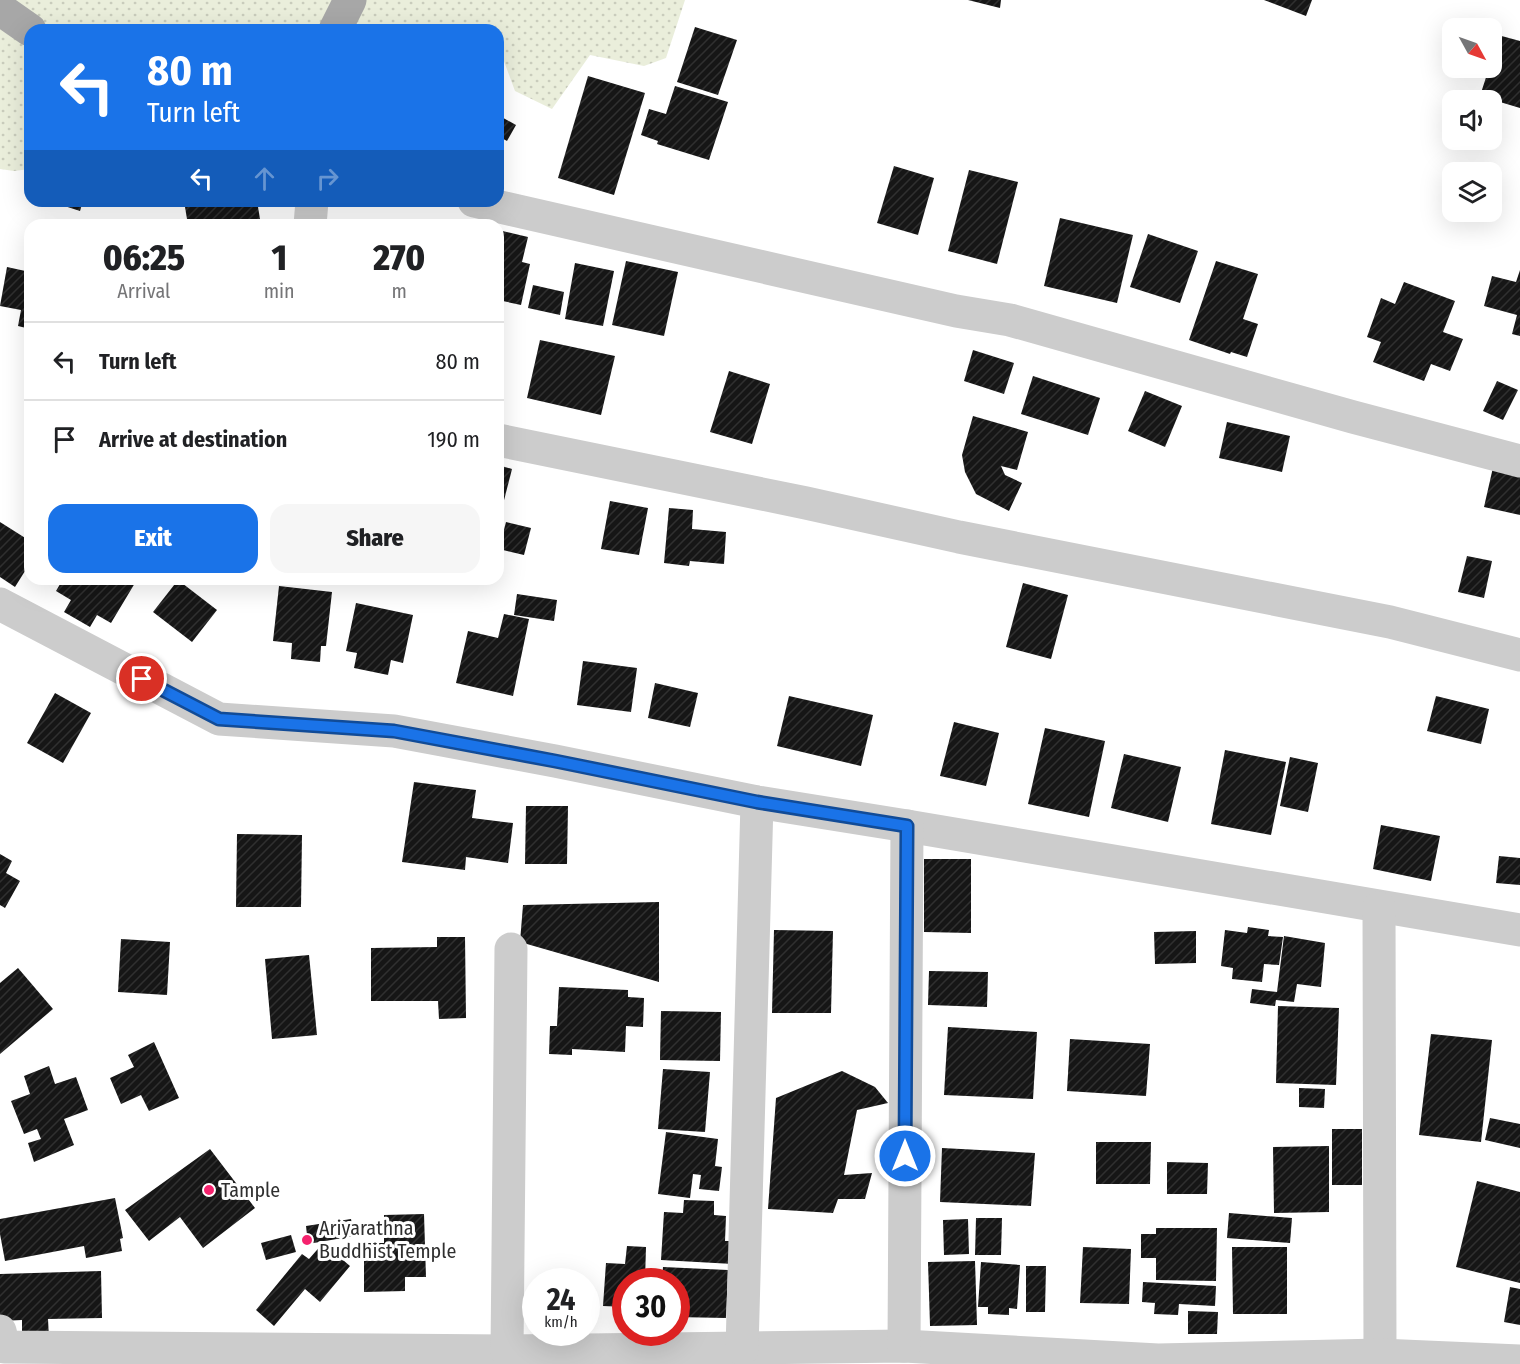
<!DOCTYPE html>
<html lang="en">
<head>
<meta charset="utf-8">
<style>
  :root { --surface:#fff; --page:#f6f6f6; --text:#202124; --muted:#757577; --line:#e0e0e0; --accent:#1a73e8 }
  body { margin:0; font-family:"Fira Sans Condensed",sans-serif; background:var(--page); color:var(--text); height:100vh; display:flex; flex-direction:column; font-size:22px; white-space:nowrap }
  * { box-sizing:border-box; margin:0 }
  p { font-size:20px; color:var(--muted) }
  .icon { flex:none; width:33px; height:33px; fill:none; stroke:currentColor; stroke-width:2; stroke-linecap:round; stroke-linejoin:round }
  .map { position:relative; flex:1; overflow:hidden }
  .sheet { position:absolute; left:24px; top:219px; width:480px; height:366px; display:flex; flex-direction:column; background:var(--surface); border-radius:18px; box-shadow:0 6px 24px #0002 }
  .sheet>* { flex:none }
  .top-card { position:absolute; left:24px; top:24px; width:480px; height:183px; border-radius:18px; box-shadow:0 6px 24px #0002; background:#1a73e8; color:#fff; overflow:hidden }
  .needle { width:39px; rotate:130deg }
  .controls { position:absolute; left:1442px; top:18px; display:grid; gap:12px }
  .controls a { display:grid; place-items:center; width:60px; height:60px; border-radius:12px; background:var(--surface); box-shadow:0 6px 24px #0002; font-size:30px }
  .speed { position:absolute; left:522px; top:1268px; display:flex; gap:12px; font-size:30px; font-weight:700; text-align:center }
  .speed>* { display:grid; place-content:center; width:78px; height:78px; border-radius:50%; background:var(--surface); box-shadow:0 6px 24px #0002; line-height:1 }
  .speed small { font-size:15px; font-weight:400 }
  .speed .limit { border:9px solid #d22; background:#fff; color:#111 }
  .pin { position:absolute; display:grid; place-items:center; width:51px; height:51px; color:#fff; margin:-26px; border:3px solid #fff; border-radius:50%; box-shadow:0 2px 6px #0007 }
  .me { position:absolute; width:66px; margin:-33px; rotate:0deg; stroke-linejoin:round; filter:drop-shadow(0 0 4px #0008) }
  .turn { display:flex; align-items:center; gap:21px; height:126px; padding:0 24px; font-size:27px }
  .turn .icon { width:78px; height:78px; stroke-width:2.5 }
  .turn b { display:block; font-size:42px; line-height:51px }
  .lanes { display:flex; align-items:center; height:57px; padding:0 24px; background:#0003; justify-content:center; gap:30px; direction:ltr }
  .lanes .off { opacity:.35 }
  .eta { display:flex; justify-content:space-evenly; align-items:center; height:102px; text-align:center }
  .eta b { font-size:36px; font-weight:800; line-height:42px }
  .primary-button { display:flex; gap:12px; margin-top:auto; padding:12px 24px }
  .primary-button a { flex:1; height:69px; border-radius:18px; background:var(--accent); color:#fff; font-size:24px; font-weight:800; line-height:69px; text-align:center }
  .primary-button a+a { background:var(--page); color:var(--text) }
  ul { padding:0; list-style:none }
  li { display:flex; align-items:center; gap:18px; height:78px; padding:0 24px; border-top:2px solid var(--line) }
  li div { flex:1 }
  li b { display:block; font-size:22px }
  li em { font-style:normal }
  .map>svg:first-child { display:block }
</style>
</head>
<body>
<div class="map">
<svg width="1520" height="1364" viewBox="0 0 1520 1364">
  <defs>
    <pattern id="green-dots" width="8" height="8" patternUnits="userSpaceOnUse" patternTransform="scale(1.5)"><rect width="8" height="8" fill="#eaeedb"/><path d="M2 2h.1M6 6h.1" fill="none" stroke="#c9ccbc" stroke-width="1.8" stroke-linecap="round"/></pattern>
    <pattern id="building-hatch" width="6" height="6" patternUnits="userSpaceOnUse" patternTransform="scale(1.5)"><rect width="6" height="6" fill="#161616"/><path d="M-1 1l2-2M0 6l6-6M5 7l2-2" fill="none" stroke="#303030"/></pattern>
  </defs>
  <rect width="100%" height="100%" fill="#fff"/>
  <path fill="url(#green-dots)" d="M0,0H685L666,58L644,66L590,55L552,109L515,91L498,45V30H470L457,24L446,30H30V169L14,171L0,169Z"/>
  <g fill="url(#building-hatch)">
    <path d="M968,0H1001L1000,8Z"/>
    <path d="M1264,0H1312L1306,16Z"/>
    <path d="M695,27L737,40L718,95L677,82Z"/>
    <path d="M1498,35L1520,41V108L1480,96L1489,68H1491V59Z"/>
    <path d="M588,76L645,93L614,195L558,178Z"/>
    <path d="M675,86L728,102L709,160L657,144L658,141L641,135L649,109L666,114Z"/>
    <path d="M498,115L516,125L507,141L498,136Z"/>
    <path d="M894,166L934,178L918,235L877,223Z"/>
    <path d="M969,170L1018,182L997,264L948,251Z"/>
    <path d="M49,201H83L80,211Z"/>
    <path d="M224,201H257L261,225H188L185,207Z"/>
    <path d="M1060,218L1133,235L1117,303L1044,286Z"/>
    <path d="M498,230L528,237L522,262L530,264L521,305L498,300Z"/>
    <path d="M1148,234L1198,251L1180,303L1130,287Z"/>
    <path d="M626,261L678,272L664,336L612,325Z"/>
    <path d="M1216,261L1258,274L1243,319L1258,324L1247,357L1231,352L1230,354L1189,340Z"/>
    <path d="M575,263L614,271L603,326L565,319Z"/>
    <path d="M7,267L30,272V329L18,326L21,310L0,306Z"/>
    <path d="M1520,270V336L1512,334L1517,315L1484,306L1492,276L1516,282Z"/>
    <path d="M1404,282L1455,301L1443,332L1463,339L1450,371L1431,364L1424,381L1373,362L1381,342L1367,337L1381,298L1395,304Z"/>
    <path d="M533,285L564,292L560,315L528,308Z"/>
    <path d="M540,340L615,356L601,415L527,398Z"/>
    <path d="M973,350L1014,363L1004,394L964,381Z"/>
    <path d="M729,371L770,384L752,444L710,432Z"/>
    <path d="M1033,376L1100,398L1088,435L1021,414Z"/>
    <path d="M1497,381L1518,390L1503,420L1483,411Z"/>
    <path d="M1145,391L1182,406L1165,447L1128,431Z"/>
    <path d="M973,416L1028,432L1017,470L1001,466L1005,475L1022,483L1009,511L976,494L965,472L962,455Z"/>
    <path d="M1227,422L1290,436L1282,472L1219,458Z"/>
    <path d="M1494,463L1520,469V515L1484,507Z"/>
    <path d="M498,465L512,469L499,520H498Z"/>
    <path d="M610,501L648,508L639,555L601,549Z"/>
    <path d="M669,508L693,510L692,529L726,532L724,564L690,561L689,566L664,563Z"/>
    <path d="M0,522L30,541V563L15,587L0,577Z"/>
    <path d="M506,522L531,528L524,555L499,549Z"/>
    <path d="M1467,556L1492,561L1484,598L1458,592Z"/>
    <path d="M63,579H129L135,583L111,623L97,615L90,627L64,612L71,600L56,591Z"/>
    <path d="M178,580L217,610L192,642L153,612Z"/>
    <path d="M1023,583L1068,595L1051,659L1006,647Z"/>
    <path d="M279,586L332,592L326,646H321L320,662L291,659L292,643L273,641Z"/>
    <path d="M517,594L557,600L554,621L514,615Z"/>
    <path d="M356,603L413,615L403,663L391,660L388,675L354,668L357,653L346,651Z"/>
    <path d="M504,614L529,619L513,696L456,683L468,631L498,638Z"/>
    <path d="M583,661L637,668L631,712L577,705Z"/>
    <path d="M655,683L698,693L690,727L648,718Z"/>
    <path d="M55,693L91,713L63,763L27,743Z"/>
    <path d="M789,696L873,715L861,766L777,746Z"/>
    <path d="M1436,696L1489,709L1481,744L1427,731Z"/>
    <path d="M954,722L999,733L986,786L940,776Z"/>
    <path d="M1045,728L1105,741L1089,817L1028,804Z"/>
    <path d="M1225,750L1286,762L1271,835L1211,824Z"/>
    <path d="M1124,754L1181,767L1168,822L1111,808Z"/>
    <path d="M1290,757L1318,763L1308,812L1280,806Z"/>
    <path d="M414,782L476,790L472,818L513,823L508,863L466,857L465,870L402,862Z"/>
    <path d="M526,806H568L567,864H525Z"/>
    <path d="M1381,825L1440,836L1431,881L1373,869Z"/>
    <path d="M237,834L302,835L301,907H236Z"/>
    <path d="M0,854L12,861L6,873L20,881L5,908L0,905Z"/>
    <path d="M1499,856L1520,858V885L1496,883Z"/>
    <path d="M924,859H971V933L924,932Z"/>
    <path d="M659,902V982L520,942L523,905Z"/>
    <path d="M1248,927L1269,930L1268,936L1283,937L1279,965L1264,964L1262,982L1232,979L1233,968L1221,966L1225,930L1247,933Z"/>
    <path d="M774,930L833,931L831,1013H772Z"/>
    <path d="M1196,931V963L1155,964L1154,932Z"/>
    <path d="M1284,936L1325,943L1321,987L1297,984L1294,1002L1276,1000L1275,1006L1250,1003L1252,989L1277,992Z"/>
    <path d="M437,937H465L466,1018L439,1019L438,1001H371V948L437,947Z"/>
    <path d="M121,939L170,942L167,995L118,992Z"/>
    <path d="M309,955L317,1035L272,1039L265,959Z"/>
    <path d="M18,968L53,1009L0,1054V983Z"/>
    <path d="M929,971L988,972L987,1007L928,1005Z"/>
    <path d="M559,987L628,990V997L644,998L643,1027L626,1026L625,1052L572,1049V1055L549,1054L550,1026H557Z"/>
    <path d="M1278,1006L1339,1008L1336,1085L1276,1083Z"/>
    <path d="M661,1011L721,1012L720,1061L660,1060Z"/>
    <path d="M948,1027L1037,1032L1033,1099L944,1095Z"/>
    <path d="M1431,1034L1492,1040L1481,1142L1419,1135Z"/>
    <path d="M1070,1039L1150,1044L1146,1096L1067,1091Z"/>
    <path d="M154,1042L179,1098L149,1111L141,1095L121,1104L110,1078L134,1067L128,1055Z"/>
    <path d="M49,1066L55,1084L76,1077L88,1110L64,1119L74,1145L34,1162L28,1143L41,1139L37,1129L24,1134L11,1101L30,1094L24,1076Z"/>
    <path d="M663,1069L710,1072L705,1132L658,1129Z"/>
    <path d="M842,1071L875,1087L888,1103L857,1110L844,1175L872,1173L865,1199H838L833,1213L768,1209L776,1098Z"/>
    <path d="M1299,1088L1325,1089L1324,1108L1299,1107Z"/>
    <path d="M1490,1118L1520,1124V1148L1485,1140Z"/>
    <rect x="1332" y="1129" width="30" height="56"/>
    <path d="M666,1132L718,1139L715,1166L722,1167L719,1191L699,1189L701,1175L693,1174L690,1198L658,1194Z"/>
    <path d="M1096,1142H1151L1150,1184H1096Z"/>
    <path d="M1329,1146V1212L1274,1213L1273,1147Z"/>
    <path d="M942,1148L1035,1153L1031,1206L940,1202Z"/>
    <path d="M210,1149L255,1208L203,1248L180,1217L149,1241L125,1210Z"/>
    <path d="M1167,1162L1208,1163L1207,1194H1167Z"/>
    <path d="M1477,1181L1520,1192V1283L1456,1267Z"/>
    <path d="M115,1198L123,1238L120,1239L122,1251L86,1258L84,1246L5,1261L0,1234V1219Z"/>
    <path d="M684,1200L714,1201V1215L726,1216L725,1241H734L733,1264L661,1260L664,1212L683,1213Z"/>
    <path d="M1229,1213L1292,1218L1290,1243L1227,1238Z"/>
    <path d="M424,1214L426,1277H405V1291L364,1292V1243H384V1215Z"/>
    <path d="M976,1218H1002L1001,1255H975Z"/>
    <path d="M351,1219L354,1236L308,1244L306,1226Z"/>
    <path d="M968,1219L969,1254L944,1255L943,1220Z"/>
    <path d="M1156,1228H1217L1216,1281L1156,1280V1258H1141V1234H1156Z"/>
    <path d="M291,1235L296,1252L266,1260L261,1243Z"/>
    <path d="M323,1243L350,1266L320,1302L305,1289L274,1326L256,1310L302,1254L309,1259Z"/>
    <path d="M627,1246L646,1247L645,1281H626V1307L603,1306L606,1263L625,1264Z"/>
    <path d="M1083,1247L1131,1249L1129,1304L1080,1303Z"/>
    <path d="M1232,1247H1287V1314H1233Z"/>
    <path d="M975,1261L977,1325L930,1326L928,1262Z"/>
    <path d="M981,1262L1020,1265L1017,1309L1009,1308V1315L988,1314V1307H978Z"/>
    <path d="M1026,1266H1046L1045,1312H1026Z"/>
    <path d="M663,1267L728,1270L726,1318L676,1317V1281H662Z"/>
    <path d="M101,1271L102,1318L48,1319L49,1338L22,1339V1320L0,1321V1274Z"/>
    <path d="M1143,1282L1216,1286L1215,1306L1179,1304L1178,1315L1154,1314L1155,1303L1142,1302Z"/>
    <path d="M1510,1287L1520,1289V1325L1504,1322Z"/>
    <path d="M1188,1311L1218,1312L1217,1334H1188Z"/>
  </g>
  <g fill="none" stroke-linecap="round" stroke-linejoin="round">
    <g stroke="#ccc" stroke-width="33">
      <path d="M474,201L956,311L1010,320L1353,417L1520,461"/>
      <path d="M310,225L312,201"/>
      <path d="M498,440L806,503L959,537L1390,622L1520,655"/>
      <path d="M0,604L219,719L394,731L555,761L757,802L907,826L1520,930"/>
      <path d="M1379,908L1380,1355"/>
      <path d="M0,1331L4,1347L507,1351L904,1346L1158,1360L1380,1355L1520,1361"/>
      <path d="M904,1346L907,826"/>
      <path d="M742,1349L757,802"/>
      <path d="M507,1351L511,949"/>
    </g>
    <g stroke="#a7a7a7" stroke-width="33">
      <path d="M0,9L30,30"/>
      <path d="M335,30L350,0"/>
    </g>
  </g>
  <g fill="none" stroke-linecap="round" stroke-linejoin="round">
    <g stroke="#114b97" stroke-width="15">
      <path id="route" d="M142,679L219,719L394,731L555,761L757,802L907,826L905,1156"/>
    </g>
    <use href="#route" stroke="#1a73e8" stroke-width="10"/>
  </g>
  <g fill="#f5226d" stroke="#fff" stroke-width="2">
    <circle cx="209" cy="1190" r="6"/>
    <circle cx="307" cy="1240" r="6"/>
  </g>
  <g text-anchor="middle" dominant-baseline="central" stroke-width="6" stroke-linejoin="round" paint-order="stroke">
    <g font-size="20" fill="#2f2f2f" stroke="#fff" text-anchor="start">
      <text x="221" y="1190">Tample</text>
      <text x="319" y="1228">Ariyarathna<tspan x="319" dy="23">Buddhist Temple</tspan></text>
    </g>
  </g>
</svg>
<div class="controls">
<a><svg class="needle" viewBox="-14 -14 28 28"><path d="M0-13l5 13h-10z" fill="#e53935"/><path d="M0 13l5-13h-10z" fill="#757577"/></svg></a>
<a><svg class="icon" aria-label="sound" viewBox="0 0 24 24"><path d="M4 9h4l5-4v14l-5-4H4zM17 9q2 3 0 6"/></svg></a>
<a><svg class="icon" aria-label="layers" viewBox="0 0 24 24"><path d="M12 4l9 5-9 5-9-5zM3 14l9 5 9-5"/></svg></a>
</div>
<div class="speed"><div>24<small>km/h</small></div><div class="limit">30</div></div>
<div class="pin" style="left:142px;top:679px;background:#d93025"><svg class="icon" aria-label="arrive" viewBox="0 0 24 24"><path d="M6 21V4h12l-3 4 3 4H6"/></svg></div>
<svg class="me" style="left:905px;top:1156px" viewBox="-20 -20 40 40"><circle r="17" fill="#1a73e8" stroke="#fff" stroke-width="3"/><path d="M0-11L8 9 0 5-8 9z" fill="#fff"/></svg>
<div class="top-card">
<div class="turn"><svg class="icon" aria-label="left" viewBox="0 0 24 24"><path d="M17 20v-9H6M10 6l-5 5 5 5"/></svg><div><b>80 m</b>Turn left</div></div>
<div class="lanes"><svg class="icon" aria-label="left" viewBox="0 0 24 24"><path d="M17 20v-9H6M10 6l-5 5 5 5"/></svg><svg class="icon off" aria-label="ahead" viewBox="0 0 24 24"><path d="M12 20V5M6 11l6-6 6 6"/></svg><svg class="icon off" aria-label="right" viewBox="0 0 24 24"><path d="M7 20v-9h11M14 6l5 5-5 5"/></svg></div>
</div>
<section class="sheet">
<div class="eta">
<div><b>06:25</b><p>Arrival</p></div>
<div><b>1</b><p>min</p></div>
<div><b>270</b><p>m</p></div>
</div>
<ul>
<li><svg class="icon" aria-label="left" viewBox="0 0 24 24"><path d="M17 20v-9H6M10 6l-5 5 5 5"/></svg><div><b>Turn left</b></div><em>80 m</em></li>
<li><svg class="icon" aria-label="arrive" viewBox="0 0 24 24"><path d="M6 21V4h12l-3 4 3 4H6"/></svg><div><b>Arrive at destination</b></div><em>190 m</em></li>
</ul>
<div class="primary-button"><a>Exit</a><a>Share</a></div>
</section>
</div>
</body>
</html>
